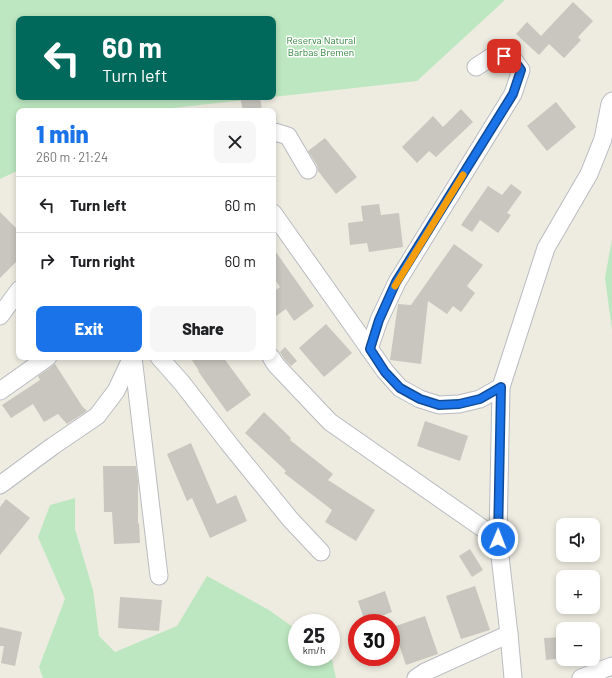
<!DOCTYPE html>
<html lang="en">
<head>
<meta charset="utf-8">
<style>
  :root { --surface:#fff; --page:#f6f6f6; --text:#202124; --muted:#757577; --line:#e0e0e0; --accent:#1a73e8 }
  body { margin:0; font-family:Barlow,sans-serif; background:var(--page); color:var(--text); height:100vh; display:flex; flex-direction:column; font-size:15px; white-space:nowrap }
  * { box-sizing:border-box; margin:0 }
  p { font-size:13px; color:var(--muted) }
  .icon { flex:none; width:22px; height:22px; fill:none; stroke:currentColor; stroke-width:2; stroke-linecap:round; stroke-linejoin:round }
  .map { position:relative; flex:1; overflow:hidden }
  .details { position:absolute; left:16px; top:108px; width:260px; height:252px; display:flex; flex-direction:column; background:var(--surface); border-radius:8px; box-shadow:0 2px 6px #0003 }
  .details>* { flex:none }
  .top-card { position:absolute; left:16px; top:16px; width:260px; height:84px; border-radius:8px; box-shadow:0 2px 6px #0003; background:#00695c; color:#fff; overflow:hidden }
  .tools { position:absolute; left:556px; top:518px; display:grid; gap:8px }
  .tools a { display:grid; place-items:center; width:44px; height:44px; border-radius:8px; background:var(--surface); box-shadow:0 2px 6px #0003; font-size:20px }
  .speed { position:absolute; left:288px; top:614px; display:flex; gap:8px; font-size:20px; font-weight:700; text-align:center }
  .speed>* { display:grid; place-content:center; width:52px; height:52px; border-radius:50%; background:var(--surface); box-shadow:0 2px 6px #0003; line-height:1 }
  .speed small { font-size:10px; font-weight:400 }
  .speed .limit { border:6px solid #d22; background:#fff; color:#111 }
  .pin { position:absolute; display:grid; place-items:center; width:34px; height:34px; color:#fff; margin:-17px; border-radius:8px; box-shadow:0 2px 6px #0006 }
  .me { position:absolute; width:44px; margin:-22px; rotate:1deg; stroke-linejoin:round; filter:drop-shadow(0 0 3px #0008) }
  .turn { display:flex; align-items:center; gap:14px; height:84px; padding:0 20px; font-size:18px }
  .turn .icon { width:52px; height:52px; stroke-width:2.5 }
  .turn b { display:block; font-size:28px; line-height:34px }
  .round { display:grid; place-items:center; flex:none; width:42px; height:42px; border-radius:8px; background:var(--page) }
  .overview { display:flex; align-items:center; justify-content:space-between; height:68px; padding:0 20px }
  h1 { font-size:24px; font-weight:800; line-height:30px; color:var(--accent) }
  .cta { display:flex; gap:8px; margin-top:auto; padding:8px 20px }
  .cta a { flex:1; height:46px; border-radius:8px; background:var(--accent); color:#fff; font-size:16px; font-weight:800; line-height:46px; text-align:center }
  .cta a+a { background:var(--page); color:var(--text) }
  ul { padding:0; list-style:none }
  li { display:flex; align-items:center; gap:12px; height:56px; padding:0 20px; border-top:1px solid var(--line) }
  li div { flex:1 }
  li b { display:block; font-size:15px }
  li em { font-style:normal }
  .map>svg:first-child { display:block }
</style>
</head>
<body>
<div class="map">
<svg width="612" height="678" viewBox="0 0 612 678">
  <rect width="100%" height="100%" fill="#eeece1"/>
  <g fill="#bce7c0">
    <path d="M0,0H505L417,81L273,97V19H19V97H271L146,111H19V170L0,179Z"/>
    <path d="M612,239V330L605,278Z"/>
    <path d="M75,498V529L93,590L99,636L115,652L177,626L207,576L269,610L297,630V657H331V656L336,678H43L39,667L65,599L38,537L50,505Z"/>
  </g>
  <g fill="#c8c6be">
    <path d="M573,2L593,21L578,37L581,40L564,58L549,44L539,55L516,34L527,22L541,36Z"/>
    <path d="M240,97H260L262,111H243Z"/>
    <path d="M556,102L576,127L547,151L527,126Z"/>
    <path d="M461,109L473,122L436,157L429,151L417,163L402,147L433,116L443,127Z"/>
    <path d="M325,138L357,177L336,194L318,171L317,165L308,151Z"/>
    <path d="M511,184L522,192L507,213L511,215L498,233L480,220L472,232L461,225L488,186L502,195Z"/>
    <path d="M379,204L381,215L399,213L403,247L369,252L367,243L350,245L348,223L363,221L361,206Z"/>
    <path d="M0,212L19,231V259L0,278Z"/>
    <path d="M454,244L483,265L467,286L475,293L461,312L453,306L447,314L428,301L421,364L390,360L398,304L411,305Z"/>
    <path d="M273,248L314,306L294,321L286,309L273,318V292L280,287L273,277Z"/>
    <path d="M326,324L352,353L324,377L299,348Z"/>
    <path d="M285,347L297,361L291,366L284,359L280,352Z"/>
    <path d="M190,357H223L251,395L227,412L198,371H199Z"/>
    <path d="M55,364L82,406L87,411L67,424L58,414L44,422L33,404L11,418L2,405L40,380L38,376Z"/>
    <path d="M264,412L291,438L290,440L333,474L328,480L375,510L356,541L325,522L332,510L284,473L286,471L245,433Z"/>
    <path d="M425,421L468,436L460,461L417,446Z"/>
    <path d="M191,443L217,504L236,495L247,521L210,538L192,498L187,501L167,454Z"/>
    <path d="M103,466H136L138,481V524L139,523L140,543L114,544L112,512H104Z"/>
    <path d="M6,499L30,518L0,555V507Z"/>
    <path d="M470,549L483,570L472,577L459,556Z"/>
    <path d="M475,586L490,630L461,639L446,596Z"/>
    <path d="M385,591L392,612L365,622L358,601Z"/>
    <path d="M120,597L162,600L159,631L118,628Z"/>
    <path d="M425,616L438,654L406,665L393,627Z"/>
    <path d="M0,627L22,632L15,666L1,663L4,646H0Z"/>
    <path d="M563,637V658L546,660L544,638Z"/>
  </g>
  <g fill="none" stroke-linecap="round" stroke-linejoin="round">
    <g stroke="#b9bbc1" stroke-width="19">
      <g id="minor">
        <path d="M273,134L275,132L288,136L308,170"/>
        <path d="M273,213L385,371L400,388L420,399L439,405L459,404L480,399L501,387"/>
        <path d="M0,316L19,290"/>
        <path d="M369,349L379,320L397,282L513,94L521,70L513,59L496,54L476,67"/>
        <path d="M133,357L159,576"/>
        <path d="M159,357L182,383L230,445L290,519L321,552"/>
        <path d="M271,357L276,365L330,422L498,539"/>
        <path d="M0,391L48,357"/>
        <path d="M0,485L53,446L97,416L116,391L132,357"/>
        <path d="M416,678L425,672L509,634"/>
        <path d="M513,678L509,634L498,539L501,387L546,248L589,174L603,139L610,104L612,101"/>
        <path d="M581,678L612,666"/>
      </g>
    </g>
    <use href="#minor" stroke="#fff" stroke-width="17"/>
  </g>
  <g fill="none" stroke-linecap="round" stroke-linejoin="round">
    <g stroke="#114b97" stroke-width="10">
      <path id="route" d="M498,539L501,387L480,399L459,404L439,405L420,399L400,388L385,372L370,349L379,320L396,282L513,94L521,70L513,59L504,56"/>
    </g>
    <use href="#route" stroke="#1a73e8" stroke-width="7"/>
    <path stroke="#f59e0b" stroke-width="7" d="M395,286L463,175"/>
  </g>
  <g text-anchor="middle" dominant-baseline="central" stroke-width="3" stroke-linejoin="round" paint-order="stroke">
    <g font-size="10" fill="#30843b" stroke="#fff">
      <text x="321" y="40">Reserva Natural<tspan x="321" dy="12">Barbas Bremen</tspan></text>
    </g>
  </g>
</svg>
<div class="tools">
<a><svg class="icon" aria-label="sound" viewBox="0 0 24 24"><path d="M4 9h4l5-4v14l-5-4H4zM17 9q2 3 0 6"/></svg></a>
<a>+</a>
<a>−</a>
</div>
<div class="speed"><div>25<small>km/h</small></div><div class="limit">30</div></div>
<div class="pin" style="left:504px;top:56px;background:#d93025"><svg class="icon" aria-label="arrive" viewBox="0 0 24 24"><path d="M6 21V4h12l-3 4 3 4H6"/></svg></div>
<svg class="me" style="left:498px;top:539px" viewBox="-20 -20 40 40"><circle r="17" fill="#1a73e8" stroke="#fff" stroke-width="3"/><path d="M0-11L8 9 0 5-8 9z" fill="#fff"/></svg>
<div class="top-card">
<div class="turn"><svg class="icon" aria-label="left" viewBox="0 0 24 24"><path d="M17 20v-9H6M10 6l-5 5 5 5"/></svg><div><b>60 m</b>Turn left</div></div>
</div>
<section class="details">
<div class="overview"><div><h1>1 min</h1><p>260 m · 21:24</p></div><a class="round"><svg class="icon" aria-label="close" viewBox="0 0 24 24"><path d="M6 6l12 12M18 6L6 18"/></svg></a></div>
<ul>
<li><svg class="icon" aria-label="left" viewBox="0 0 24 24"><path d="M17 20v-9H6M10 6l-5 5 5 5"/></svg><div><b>Turn left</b></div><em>60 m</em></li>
<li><svg class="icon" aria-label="right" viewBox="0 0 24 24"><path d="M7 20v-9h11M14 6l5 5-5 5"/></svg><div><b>Turn right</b></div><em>60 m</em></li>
</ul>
<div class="cta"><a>Exit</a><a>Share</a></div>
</section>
</div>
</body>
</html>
